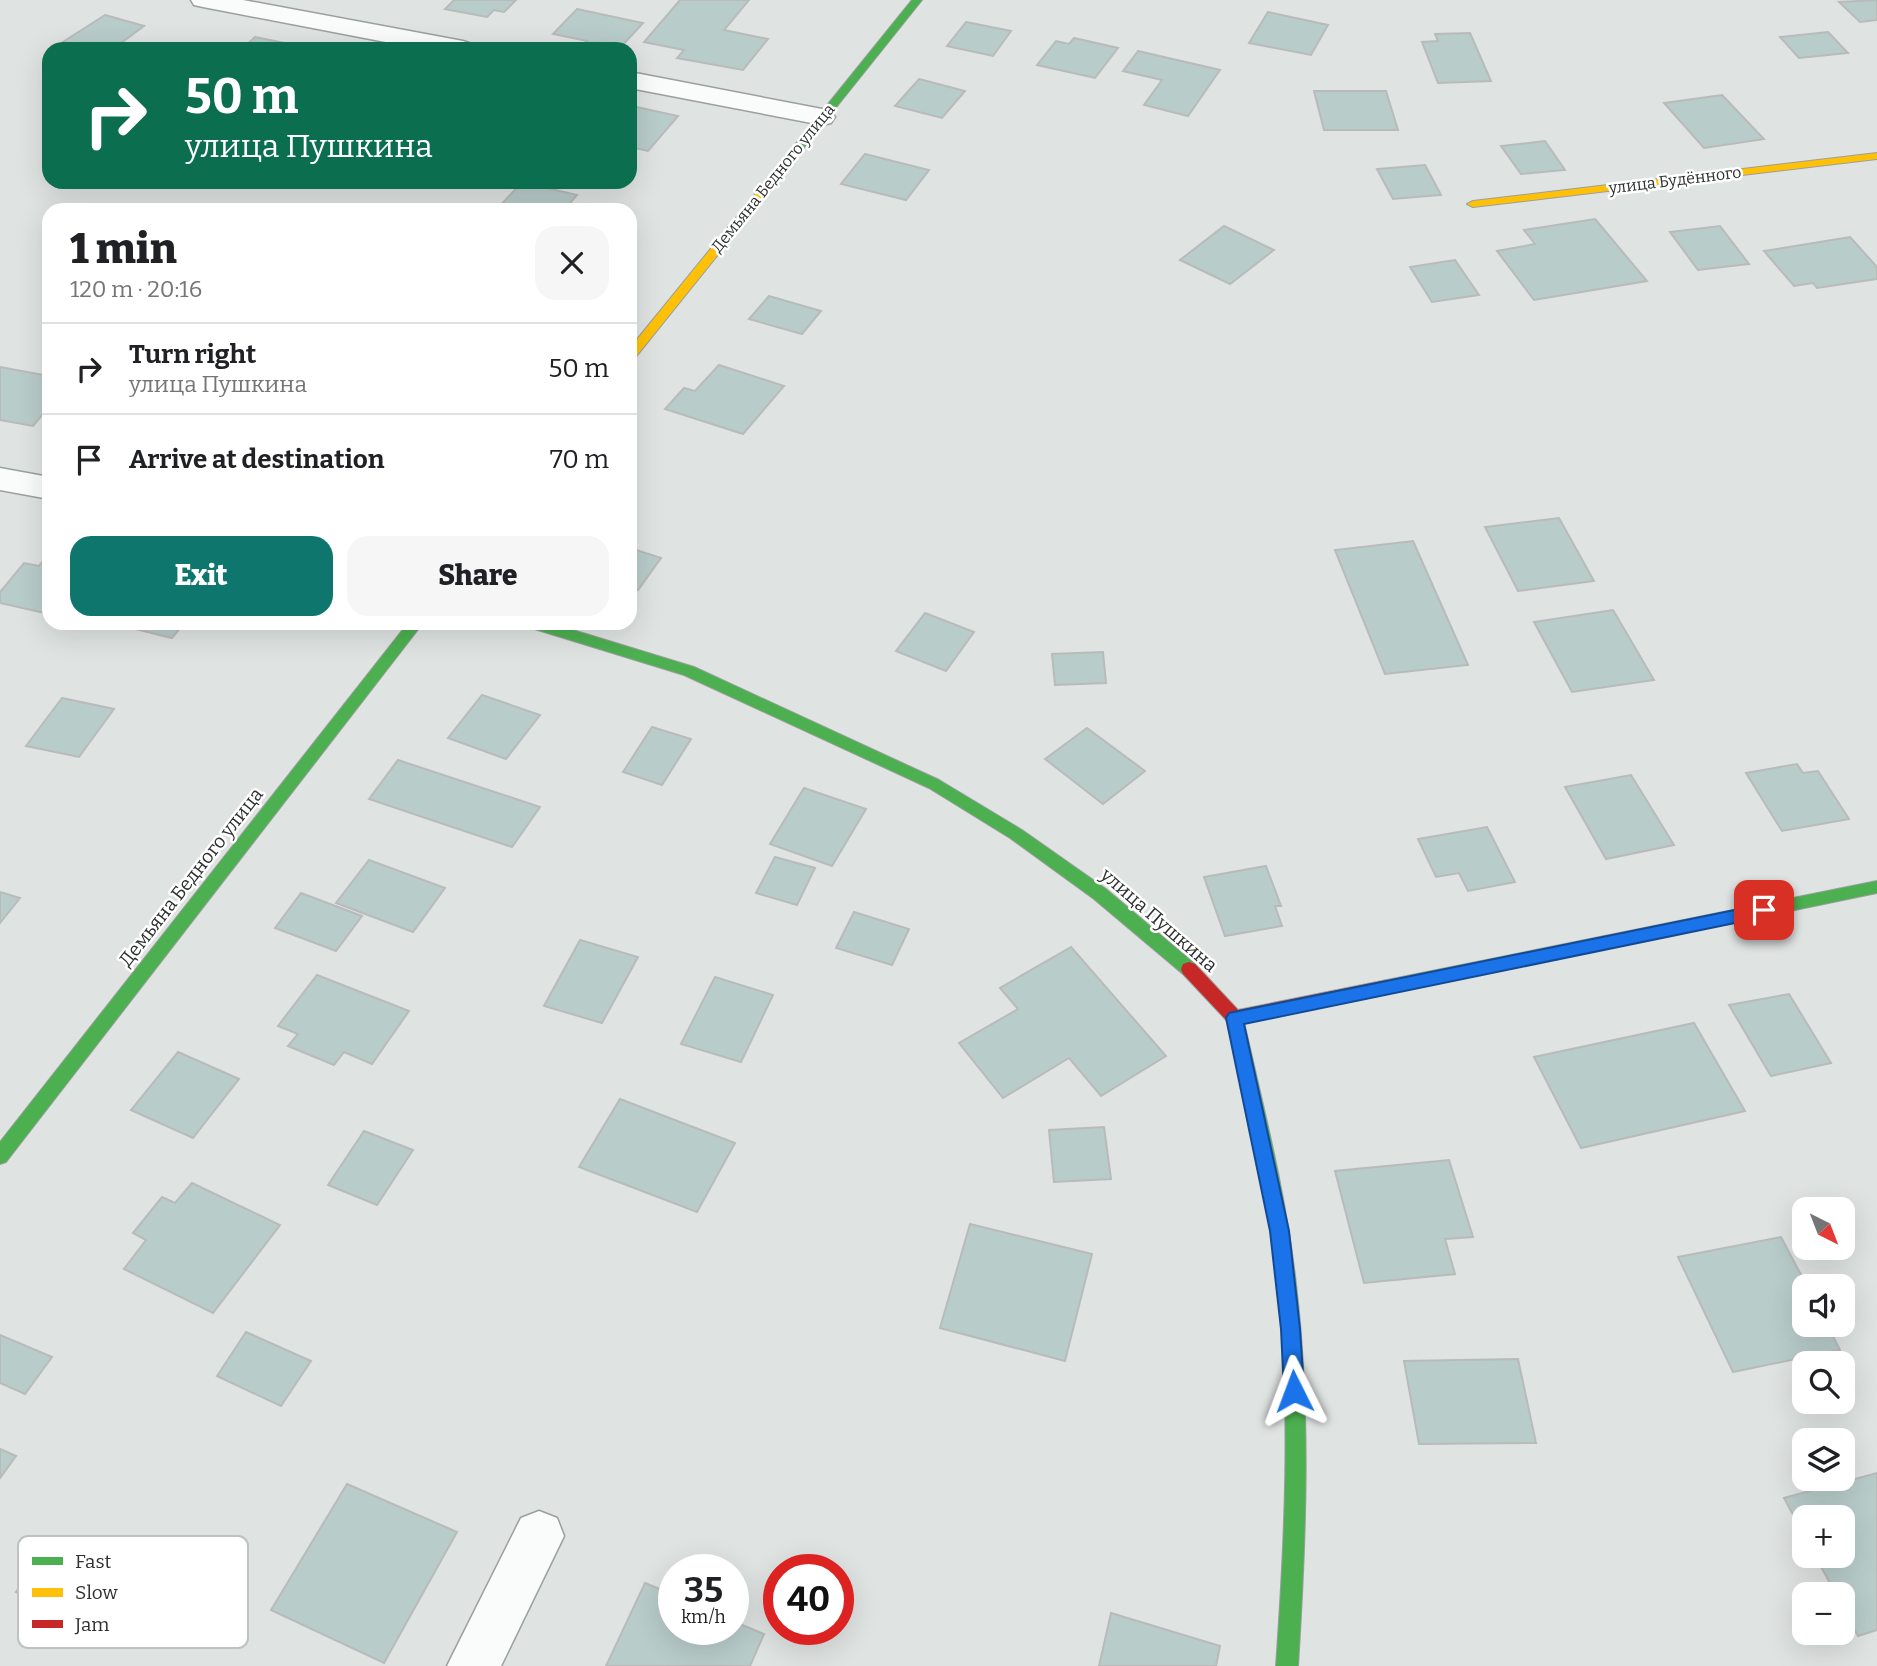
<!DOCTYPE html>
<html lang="en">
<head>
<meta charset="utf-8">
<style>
  :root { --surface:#fff; --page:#f6f6f6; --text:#202124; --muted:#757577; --line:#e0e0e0; --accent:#0f766e }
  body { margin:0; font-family:Bitter,serif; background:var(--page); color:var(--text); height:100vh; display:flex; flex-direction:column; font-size:26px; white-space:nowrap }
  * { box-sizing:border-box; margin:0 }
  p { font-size:23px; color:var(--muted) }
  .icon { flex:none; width:38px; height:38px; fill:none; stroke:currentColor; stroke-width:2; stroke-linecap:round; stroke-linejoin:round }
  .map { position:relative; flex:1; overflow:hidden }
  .sheet { position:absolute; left:42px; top:203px; width:595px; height:427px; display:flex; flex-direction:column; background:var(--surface); border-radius:21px; box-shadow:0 7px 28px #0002 }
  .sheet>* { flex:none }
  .hud { position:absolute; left:42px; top:42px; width:595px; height:147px; border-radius:21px; box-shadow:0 7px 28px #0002; background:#0b6e4f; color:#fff; overflow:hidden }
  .needle { width:46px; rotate:138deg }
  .fabs { position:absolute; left:1792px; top:1197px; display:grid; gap:14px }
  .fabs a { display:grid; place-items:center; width:63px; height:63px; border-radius:14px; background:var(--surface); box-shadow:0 7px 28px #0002; font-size:35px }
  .speed { position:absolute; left:658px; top:1554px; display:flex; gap:14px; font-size:35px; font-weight:700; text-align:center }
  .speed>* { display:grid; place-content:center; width:91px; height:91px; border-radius:50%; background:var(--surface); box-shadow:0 7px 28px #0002; line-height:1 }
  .speed small { font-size:18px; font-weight:400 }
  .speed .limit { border:10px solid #d22; background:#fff; color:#111 }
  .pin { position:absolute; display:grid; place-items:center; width:60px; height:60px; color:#fff; margin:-30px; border-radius:14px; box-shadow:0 4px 10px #0006 }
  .me { position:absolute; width:77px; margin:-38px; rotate:357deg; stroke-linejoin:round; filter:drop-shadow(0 0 5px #0008) }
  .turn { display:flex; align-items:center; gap:24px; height:147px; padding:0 28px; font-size:32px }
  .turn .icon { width:91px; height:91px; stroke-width:2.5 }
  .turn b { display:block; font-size:49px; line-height:60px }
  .round { display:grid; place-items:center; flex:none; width:74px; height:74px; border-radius:21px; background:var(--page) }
  .overview { display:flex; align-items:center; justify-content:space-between; height:119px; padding:0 28px }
  h1 { font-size:42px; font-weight:800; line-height:52px }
  .cta { display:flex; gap:14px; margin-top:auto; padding:14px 28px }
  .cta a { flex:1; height:80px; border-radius:21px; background:var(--accent); color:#fff; font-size:28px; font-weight:800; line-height:80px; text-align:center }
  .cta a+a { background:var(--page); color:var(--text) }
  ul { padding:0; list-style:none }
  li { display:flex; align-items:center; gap:21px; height:91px; padding:0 28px; border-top:2px solid var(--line) }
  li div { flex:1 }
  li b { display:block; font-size:26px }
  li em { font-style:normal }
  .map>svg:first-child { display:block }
</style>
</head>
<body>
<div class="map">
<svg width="1877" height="1666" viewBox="0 0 1877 1666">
  <rect width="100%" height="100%" fill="#dfe3e2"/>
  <g fill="#b8ccc9" stroke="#b8bbba" stroke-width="2">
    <path d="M454,0H516L504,12L494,10L487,17L445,9Z"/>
    <path d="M680,0H749L724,30L768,39L743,70L677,58L684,50L644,42Z"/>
    <path d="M1877,0V20L1860,22L1839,2Z"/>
    <path d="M577,9L643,23L619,49H580L587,41L553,34Z"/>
    <path d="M1268,12L1328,25L1311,55L1249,43Z"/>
    <path d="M105,15L144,26L113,49H52Z"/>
    <path d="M966,22L1011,31L993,56L947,46Z"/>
    <path d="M1828,32L1848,53L1799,58L1780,37Z"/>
    <path d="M1470,33L1491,81L1438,83L1422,42L1438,41L1435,34Z"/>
    <path d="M255,37L314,49H242Z"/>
    <path d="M1074,38L1118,48L1095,78L1037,65L1056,41L1069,44Z"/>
    <path d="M1138,51L1220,70L1188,116L1144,105L1162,80L1123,71Z"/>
    <path d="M919,79L965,91L942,118L895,106Z"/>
    <path d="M1314,91H1386L1398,130H1324Z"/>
    <path d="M1722,95L1764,139L1704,148L1664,103Z"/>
    <path d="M632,106L678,116L648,151L630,147Z"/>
    <path d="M1545,141L1565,170L1521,174L1501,146Z"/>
    <path d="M865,154L929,170L906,200L841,184Z"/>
    <path d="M1425,165L1441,195L1393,199L1377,169Z"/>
    <path d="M522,182L577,195L564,210H508L499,207Z"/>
    <path d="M1595,219L1647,281L1534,300L1497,251L1535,244L1524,230Z"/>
    <path d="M1224,226L1274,250L1230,284L1180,260Z"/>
    <path d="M1720,226L1749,264L1698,270L1670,232Z"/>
    <path d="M1850,237L1877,267V279L1817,288L1813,283L1794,286L1764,251Z"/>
    <path d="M1455,260L1479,295L1432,302L1410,267Z"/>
    <path d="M769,296L821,311L802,334L749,319Z"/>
    <path d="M719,365L784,386L743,434L665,409L684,388L695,391Z"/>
    <path d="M0,367L49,376V407L33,426L0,420Z"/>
    <path d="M1559,518L1594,581L1518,591L1485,527Z"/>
    <path d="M1413,541L1468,665L1385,674L1335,550Z"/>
    <path d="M630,548L661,558L638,590L630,588Z"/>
    <path d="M49,554V614L0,603V592L24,563L39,566Z"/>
    <path d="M1613,610L1654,680L1572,692L1534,622Z"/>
    <path d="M925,613L974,632L946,671L896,651Z"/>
    <path d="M112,623H184L172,638Z"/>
    <path d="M1103,652L1106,683L1055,685L1052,654Z"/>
    <path d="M482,695L540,715L506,759L448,738Z"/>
    <path d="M62,698L114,709L79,757L26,746Z"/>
    <path d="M652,727L691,739L662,785L623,772Z"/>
    <path d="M1087,728L1145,771L1103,804L1045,759Z"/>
    <path d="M398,760L540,807L512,847L369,799Z"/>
    <path d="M1797,764L1803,773L1818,771L1849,819L1782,831L1746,773Z"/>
    <path d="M1631,775L1674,845L1606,859L1565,787Z"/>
    <path d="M804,788L866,809L832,866L770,844Z"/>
    <path d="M1487,827L1515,882L1468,891L1459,873L1436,877L1418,839Z"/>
    <path d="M775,857L815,868L797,905L756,893Z"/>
    <path d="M369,860L445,888L413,932L336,903Z"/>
    <path d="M1266,866L1281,906H1275L1282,926L1225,936L1204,877Z"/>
    <path d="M0,892L20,898L0,923Z"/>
    <path d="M301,893L362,916L336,951L275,928Z"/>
    <path d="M854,912L909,929L892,965L836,948Z"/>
    <path d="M580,940L638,957L602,1023L544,1006Z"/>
    <path d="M1071,947L1166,1056L1101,1096L1069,1058L1003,1098L959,1043L1018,1009L1000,988Z"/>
    <path d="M317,975L409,1011L372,1064L344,1052L334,1065L288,1046L298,1034L278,1026Z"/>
    <path d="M715,977L773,995L741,1062L681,1044Z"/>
    <path d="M1789,994L1831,1063L1771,1076L1729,1005Z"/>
    <path d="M1694,1023L1745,1111L1581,1148L1534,1057Z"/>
    <path d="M178,1052L239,1079L193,1138L131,1110Z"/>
    <path d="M620,1099L735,1143L697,1212L579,1167Z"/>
    <path d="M1104,1127L1111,1179L1054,1182L1049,1130Z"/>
    <path d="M364,1131L413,1150L377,1205L328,1185Z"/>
    <path d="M1449,1160L1473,1237L1445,1239L1455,1274L1364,1283L1335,1171Z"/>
    <path d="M192,1183L280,1225L213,1313L124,1269L146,1240L133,1233L162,1197L175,1203Z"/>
    <path d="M970,1224L1092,1254L1065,1361L940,1328Z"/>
    <path d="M1781,1237L1807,1286H1804V1325H1827L1840,1350L1733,1372L1678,1257Z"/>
    <path d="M246,1332L311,1361L281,1406L217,1376Z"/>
    <path d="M0,1335L52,1357L25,1394L0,1383Z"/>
    <path d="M1518,1359L1536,1443L1419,1444L1404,1361Z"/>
    <path d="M0,1449L16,1456L0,1478Z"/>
    <path d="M1877,1473V1630L1858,1636L1843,1608V1594H1836L1815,1556H1843V1517H1804V1535L1784,1498Z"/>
    <path d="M347,1484L457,1532L384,1663L271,1610Z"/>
    <path d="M46,1547L101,1571L71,1617L16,1592Z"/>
    <path d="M645,1583L674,1595V1629H733V1621L764,1634L750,1666H606Z"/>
    <path d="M1111,1613L1220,1646L1216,1666H1099Z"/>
  </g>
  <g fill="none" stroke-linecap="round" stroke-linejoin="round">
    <g stroke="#9b9f9e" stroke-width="3">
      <g id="street">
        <path d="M191,0H243L463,41L472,44L476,49H422L203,7L194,5Z"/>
        <path d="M630,72L822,109L831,111L835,117L831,123L822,125L630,88Z"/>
        <path d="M0,468L49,477V499L0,490Z"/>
        <path d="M539,1511L557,1518L564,1536L501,1666H447L521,1518Z"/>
      </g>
    </g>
    <g stroke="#9b9f9e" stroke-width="2">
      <g id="fast">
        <path d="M912,0H922L786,170H778V166Z"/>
        <path d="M408,623H423L6,1162L0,1164V1142Z"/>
        <path d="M526,623H550L694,667L939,780L1022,830L1106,889L1195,964L1197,969L1195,974L1189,976L1183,974L1094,899L1010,838L929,788L684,675L528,627Z"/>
        <path d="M1877,881V893L1387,994L1381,992L1379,987L1381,982L1387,980Z"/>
        <path d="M1235,1011L1241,1013L1243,1018C1263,1106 1286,1194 1296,1284C1311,1411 1306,1539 1298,1666H1276C1285,1539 1291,1411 1278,1284C1268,1194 1246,1106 1227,1018L1229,1013Z"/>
      </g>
    </g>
    <g stroke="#9b9f9e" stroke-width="2">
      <g id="slow">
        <path d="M1877,153V159L1473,207L1467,204L1473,201Z"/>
        <path d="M782,165L788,168L786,170L634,359L630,360V348L778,166Z"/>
      </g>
    </g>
    <g stroke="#9b9f9e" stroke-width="2">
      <path id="jam" d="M1189,962L1195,964L1238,1010L1387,980L1393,982L1395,987L1393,992L1387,994L1235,1025L1229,1023L1183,974L1181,969L1183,964Z"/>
    </g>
    <use href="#street" fill="#fafbfb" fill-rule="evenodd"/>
    <use href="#fast" fill="#4caf50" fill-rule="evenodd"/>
    <use href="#slow" fill="#ffc107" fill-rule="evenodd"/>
    <use href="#jam" fill="#c62828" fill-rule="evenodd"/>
  </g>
  <path fill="#1a73e8" stroke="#114b97" stroke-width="2" d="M1764,904L1770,906L1773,910L1770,915L1764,917L1244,1024L1289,1231L1300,1329L1304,1391L1301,1398L1294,1401L1287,1398L1284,1391L1281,1329L1270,1231L1226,1018L1229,1013Z"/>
  <g text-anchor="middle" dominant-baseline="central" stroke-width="5" stroke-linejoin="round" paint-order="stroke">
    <g font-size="16" fill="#2d302f" stroke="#fff">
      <text transform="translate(773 178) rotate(-51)">Демьяна Бедного улица</text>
      <text transform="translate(1675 180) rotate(-7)">улица Будённого</text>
    </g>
    <g font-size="19" fill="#2d302f" stroke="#fff">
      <text transform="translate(191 877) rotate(-52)">Демьяна Бедного улица</text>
      <text transform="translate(1159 920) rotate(41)">улица Пушкина</text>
    </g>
  </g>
  <rect x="18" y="1536" width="230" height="112" rx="10" fill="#fff" stroke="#c0c1c1" stroke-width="2"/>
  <rect x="32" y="1557" width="31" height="8" fill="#4caf50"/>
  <rect x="32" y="1588" width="31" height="9" fill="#ffc107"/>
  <rect x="32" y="1620" width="31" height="8" fill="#c62828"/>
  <g font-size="19" fill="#2d302f">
    <text x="75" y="1568">Fast</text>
    <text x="75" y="1599">Slow</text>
    <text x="75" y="1631">Jam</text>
  </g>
</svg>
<div class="fabs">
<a><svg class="needle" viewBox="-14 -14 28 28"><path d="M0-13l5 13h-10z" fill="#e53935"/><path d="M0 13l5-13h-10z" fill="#757577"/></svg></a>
<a><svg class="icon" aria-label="sound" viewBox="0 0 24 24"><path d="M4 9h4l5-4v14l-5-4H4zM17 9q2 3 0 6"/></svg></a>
<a><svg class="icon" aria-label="search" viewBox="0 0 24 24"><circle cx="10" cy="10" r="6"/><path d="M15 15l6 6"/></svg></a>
<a><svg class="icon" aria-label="layers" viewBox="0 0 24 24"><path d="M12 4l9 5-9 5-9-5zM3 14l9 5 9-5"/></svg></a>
<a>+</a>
<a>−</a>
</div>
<div class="speed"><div>35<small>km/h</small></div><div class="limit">40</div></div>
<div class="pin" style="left:1764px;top:910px;background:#d93025"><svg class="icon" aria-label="arrive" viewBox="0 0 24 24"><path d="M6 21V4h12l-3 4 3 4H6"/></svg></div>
<svg class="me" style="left:1294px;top:1391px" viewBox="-20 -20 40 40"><path d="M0-17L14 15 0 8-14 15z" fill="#1a73e8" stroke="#fff" stroke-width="4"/></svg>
<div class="hud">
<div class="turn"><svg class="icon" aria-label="right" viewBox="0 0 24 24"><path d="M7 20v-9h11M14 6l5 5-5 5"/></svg><div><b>50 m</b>улица Пушкина</div></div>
</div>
<section class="sheet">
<div class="overview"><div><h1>1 min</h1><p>120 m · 20:16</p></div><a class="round"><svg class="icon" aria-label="close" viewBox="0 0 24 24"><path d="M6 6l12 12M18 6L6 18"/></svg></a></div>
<ul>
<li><svg class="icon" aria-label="right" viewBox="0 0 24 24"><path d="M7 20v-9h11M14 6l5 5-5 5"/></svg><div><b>Turn right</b><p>улица Пушкина</p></div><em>50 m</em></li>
<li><svg class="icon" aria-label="arrive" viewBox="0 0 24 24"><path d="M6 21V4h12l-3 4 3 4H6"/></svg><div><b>Arrive at destination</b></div><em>70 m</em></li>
</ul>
<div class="cta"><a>Exit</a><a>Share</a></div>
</section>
</div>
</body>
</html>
